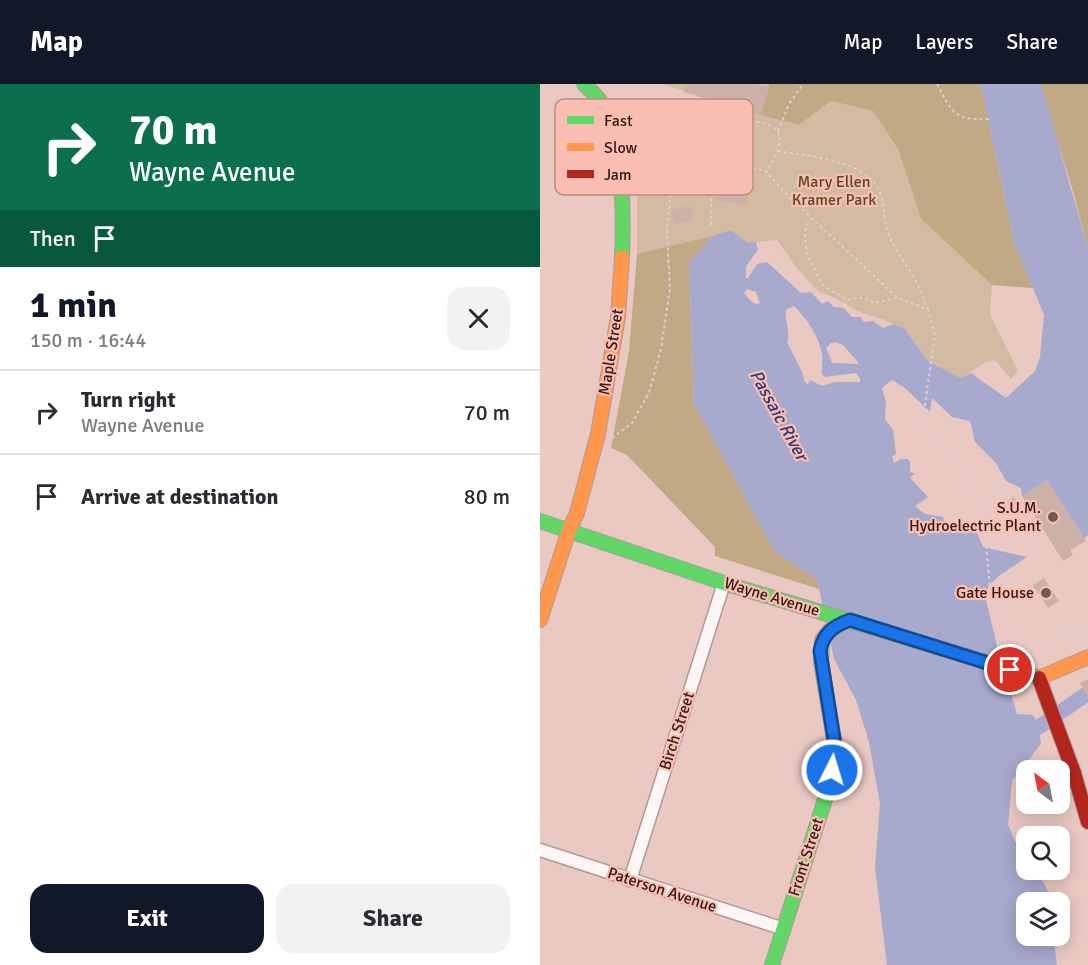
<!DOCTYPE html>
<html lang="en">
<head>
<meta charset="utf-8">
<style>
  :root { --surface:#fff; --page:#f2f2f3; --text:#2b2b33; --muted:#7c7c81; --line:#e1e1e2; --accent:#111827 }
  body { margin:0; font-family:Signika,sans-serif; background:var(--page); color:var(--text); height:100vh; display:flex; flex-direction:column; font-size:22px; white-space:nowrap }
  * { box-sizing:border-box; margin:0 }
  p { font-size:20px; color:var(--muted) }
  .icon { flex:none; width:33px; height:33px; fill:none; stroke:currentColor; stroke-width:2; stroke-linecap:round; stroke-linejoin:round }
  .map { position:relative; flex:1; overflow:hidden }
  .sheet { display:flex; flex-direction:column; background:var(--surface); width:540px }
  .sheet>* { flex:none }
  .guide { background:#0b6e4f; color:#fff; overflow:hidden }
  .needle { width:39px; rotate:328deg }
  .controls { position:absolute; left:476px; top:676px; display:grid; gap:12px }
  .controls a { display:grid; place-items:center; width:54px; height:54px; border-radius:12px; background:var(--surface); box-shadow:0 3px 15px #0003; font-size:30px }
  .pin { position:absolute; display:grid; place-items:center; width:51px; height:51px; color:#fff; margin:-26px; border:3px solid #fff; border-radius:50%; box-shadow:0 2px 6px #0007 }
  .me { position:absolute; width:66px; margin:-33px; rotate:5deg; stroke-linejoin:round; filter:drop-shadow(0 0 4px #0008) }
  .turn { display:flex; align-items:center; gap:21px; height:126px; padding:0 30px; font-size:27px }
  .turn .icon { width:78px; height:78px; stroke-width:2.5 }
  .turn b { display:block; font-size:42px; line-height:51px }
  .then { display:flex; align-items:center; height:57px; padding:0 30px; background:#0003; gap:12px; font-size:22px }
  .round { display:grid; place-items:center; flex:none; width:63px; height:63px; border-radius:18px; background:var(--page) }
  .overview { display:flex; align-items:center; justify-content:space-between; height:102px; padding:0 30px }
  h1 { font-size:36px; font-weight:700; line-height:45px; color:var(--accent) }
  .button { display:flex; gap:12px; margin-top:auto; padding:12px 30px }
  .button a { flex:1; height:69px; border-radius:18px; background:var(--accent); color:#fff; font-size:24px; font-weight:700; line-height:69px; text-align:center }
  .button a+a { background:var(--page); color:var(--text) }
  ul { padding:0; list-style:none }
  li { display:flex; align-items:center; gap:18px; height:84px; padding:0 30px; border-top:2px solid var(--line) }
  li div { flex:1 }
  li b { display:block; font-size:22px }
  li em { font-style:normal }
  header { display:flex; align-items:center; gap:36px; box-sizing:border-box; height:84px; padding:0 30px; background:var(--accent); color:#fff }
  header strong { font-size:28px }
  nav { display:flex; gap:33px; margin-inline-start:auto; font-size:21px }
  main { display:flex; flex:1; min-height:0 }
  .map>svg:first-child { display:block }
</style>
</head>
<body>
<header>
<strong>Map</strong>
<nav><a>Map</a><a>Layers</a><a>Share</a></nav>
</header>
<main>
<section class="sheet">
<div class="guide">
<div class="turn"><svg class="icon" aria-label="right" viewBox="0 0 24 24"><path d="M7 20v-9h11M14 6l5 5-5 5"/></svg><div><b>70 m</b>Wayne Avenue</div></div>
<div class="then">Then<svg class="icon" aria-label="arrive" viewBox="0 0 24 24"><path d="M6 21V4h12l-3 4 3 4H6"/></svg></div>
</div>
<div class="overview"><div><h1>1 min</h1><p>150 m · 16:44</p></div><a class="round"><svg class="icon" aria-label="close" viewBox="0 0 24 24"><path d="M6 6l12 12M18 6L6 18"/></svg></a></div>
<ul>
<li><svg class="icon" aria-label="right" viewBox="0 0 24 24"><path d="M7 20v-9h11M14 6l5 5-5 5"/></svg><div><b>Turn right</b><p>Wayne Avenue</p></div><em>70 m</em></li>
<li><svg class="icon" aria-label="arrive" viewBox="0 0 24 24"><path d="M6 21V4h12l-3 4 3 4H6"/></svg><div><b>Arrive at destination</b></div><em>80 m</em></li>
</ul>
<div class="button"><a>Exit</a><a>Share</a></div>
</section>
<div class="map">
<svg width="548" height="881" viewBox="0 0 548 881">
  <rect width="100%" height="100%" fill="#eac9c3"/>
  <path fill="#d2bba1" d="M122,0H230L220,31L259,41L291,17L333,27L358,65L381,135L452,201L450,231L478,287L471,295L455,276L444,279L420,295L388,277L365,245L342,235L322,229L291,212L279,208L256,183L237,156L208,159L191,146L172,152L97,170V92L86,41L83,35L164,44L207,42L210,28Z"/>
  <g fill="#c2a986">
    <path d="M230,0H441L474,158L493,204L452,201L381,135L358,65L333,27L291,17L259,41L220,31Z"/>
    <path d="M501,0H548V164L531,100L502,10Z"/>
    <path d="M172,152L149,179L154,320L235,468L277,495L279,505L175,472V463L87,371L71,364L89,267L97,170Z"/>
  </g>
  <path fill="#a7a9cd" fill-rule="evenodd" d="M441,0H501L548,164V451L544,454L507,396L482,412L481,404L466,397L456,379L435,358L430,337L412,333L392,314L390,328L365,304L352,296L342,304L346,318L345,335L353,346L356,370L352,372L354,379L361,375H368L370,378V388L375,389L370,394L388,413L375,422L385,430L403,433L405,443L418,446H436L443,463L487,473L459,492L448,502V511L445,512L457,562L477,630L493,631L499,643L501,660L472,697L468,741L475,757L486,771V786H497L509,809L510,819H486V852H513L517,881H347L335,784L340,720L329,658L316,616L294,575L277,495L235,468L154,320L149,179L172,152L191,146L208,159L216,158L218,166L206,182V194H208L217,180L227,178L261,209L271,208L282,220L288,217L294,223L304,224L312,233H320L324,238L333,237L343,244L354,240L365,245L388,277L420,294L431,289L466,314L495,287L500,273L504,231L474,158ZM207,205L216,208L220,219L217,220C212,219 206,213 204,208ZM254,222C266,234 280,253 282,271C283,277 281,284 282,290L285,293L316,289L320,294V298H295L282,302L270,296L268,300L265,299L262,288L247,258C251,246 244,237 246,226ZM295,258L303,261L318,278V280L292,279L286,264L291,259Z"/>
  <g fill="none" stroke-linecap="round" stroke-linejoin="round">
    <path stroke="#a7a9cd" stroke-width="15" d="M499,643L548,609"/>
  </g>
  <g fill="#cbb1a8">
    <path d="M147,0H216L229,4L220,31L144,8Z"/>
    <path d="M178,101L208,105L207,120L176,117Z"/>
    <path d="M150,122L153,135L134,140L131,126Z"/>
    <path d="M507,396L546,457L530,466L533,471L523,477L482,412Z"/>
    <path d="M474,413L477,417L470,422L467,417Z"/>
    <path d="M504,494L519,517L508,524L493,501Z"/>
    <path d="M548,595V613L540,599Z"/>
  </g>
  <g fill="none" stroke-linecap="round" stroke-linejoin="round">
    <g stroke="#b29994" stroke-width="15">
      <g id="street">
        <path d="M0,766L244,845"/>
        <path d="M90,796L184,499"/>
      </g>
    </g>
    <g stroke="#b29994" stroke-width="16">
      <g id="fast">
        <path d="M44,0C49,5 56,11 60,17C83,62 84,124 82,173"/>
        <path d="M0,437L184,499L499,594"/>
        <path d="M232,881L288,706L296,668L281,578L282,556L290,546L310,536"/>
      </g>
    </g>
    <g stroke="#b29994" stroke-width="16">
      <g id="slow">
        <path d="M0,536L29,446L37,429L58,350L78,233L82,173"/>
        <path d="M499,594L548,573"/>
      </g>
    </g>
    <g stroke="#b29994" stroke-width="16">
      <path id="jam" d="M499,594L534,689L548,738"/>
    </g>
    <g stroke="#dcd1cf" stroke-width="2" stroke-dasharray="3 3" stroke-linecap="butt">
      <path d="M397,0C412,29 415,37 449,35"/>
      <path d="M205,35L227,40L238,47C243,64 234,74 226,88"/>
      <path d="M238,47L249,20L263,0"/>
      <path d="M238,67C267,72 325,76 339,106C345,119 343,137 349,151C356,169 369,183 377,199C381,208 384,217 388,225"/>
      <path d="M93,77L219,85L226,88L249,113L358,214L388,225L395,251L383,334L404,366L430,396L437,411L443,428L450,504L468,535L495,561L518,555L548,539"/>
      <path d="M272,134L266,142L265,155L267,171L283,201L307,216C318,213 324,212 333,219L358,214"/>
      <path d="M171,141V82"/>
      <path d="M72,354L92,339L109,309L121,265L130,205L127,150L133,79"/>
      <path d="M441,423L460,401"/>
    </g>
    <use href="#street" stroke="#fcf7f6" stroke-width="12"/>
    <use href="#fast" stroke="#63d668" stroke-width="14"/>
    <use href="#slow" stroke="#ff974d" stroke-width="14"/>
    <use href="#jam" stroke="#b3261e" stroke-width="14"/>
  </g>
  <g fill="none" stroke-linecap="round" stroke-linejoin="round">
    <g stroke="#114b97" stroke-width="15">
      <path id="route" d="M292,686L296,668L280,567C283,550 293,542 310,536L470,586"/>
    </g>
    <use href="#route" stroke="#1a73e8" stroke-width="10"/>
  </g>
  <g fill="#725954" stroke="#fabeb3" stroke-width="2">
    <circle cx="513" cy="433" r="6"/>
    <circle cx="506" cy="509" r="6"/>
  </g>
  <g text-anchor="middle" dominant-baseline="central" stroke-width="4.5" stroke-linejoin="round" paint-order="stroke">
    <g font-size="16" fill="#5a4a1c" stroke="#fabeb3">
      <text x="294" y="98">Mary Ellen<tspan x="294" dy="18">Kramer Park</tspan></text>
    </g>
    <g font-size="16" fill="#311c18" stroke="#fabeb3">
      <text transform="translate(71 268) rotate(-81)">Maple Street</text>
      <text transform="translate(232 513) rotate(17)">Wayne Avenue</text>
      <text transform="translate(137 647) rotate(-72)">Birch Street</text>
      <text transform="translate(266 773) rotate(-72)">Front Street</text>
      <text transform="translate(122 806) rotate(18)">Paterson Avenue</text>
    </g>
    <g font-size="16" fill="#311c18" stroke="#fabeb3" text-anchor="end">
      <text x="501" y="424">S.U.M.<tspan x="501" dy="18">Hydroelectric Plant</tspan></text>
      <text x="494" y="509">Gate House</text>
    </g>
    <g font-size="18" font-style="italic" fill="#2d3c7d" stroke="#fabeb3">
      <text transform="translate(239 331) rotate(61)">Passaic River</text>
    </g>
  </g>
  <rect x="15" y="15" width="198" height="96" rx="9" fill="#fabeb3" stroke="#be8d84" stroke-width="1.5"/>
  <rect x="27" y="32" width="27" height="8" fill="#63d668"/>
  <rect x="27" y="59" width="27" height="8" fill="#ff974d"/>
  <rect x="27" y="86" width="27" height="8" fill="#b3261e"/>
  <g font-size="16" fill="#311c18">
    <text x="64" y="42">Fast</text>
    <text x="64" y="69">Slow</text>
    <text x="64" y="96">Jam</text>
  </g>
</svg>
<div class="controls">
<a><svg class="needle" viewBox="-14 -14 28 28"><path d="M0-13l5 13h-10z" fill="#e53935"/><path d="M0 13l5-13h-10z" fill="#7c7c81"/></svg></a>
<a><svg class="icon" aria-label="search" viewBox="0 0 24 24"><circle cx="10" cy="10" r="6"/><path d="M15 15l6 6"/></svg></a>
<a><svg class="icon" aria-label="layers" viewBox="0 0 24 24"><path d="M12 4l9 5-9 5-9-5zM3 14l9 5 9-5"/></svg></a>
</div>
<div class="pin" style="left:470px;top:586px;background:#d93025"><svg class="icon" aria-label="arrive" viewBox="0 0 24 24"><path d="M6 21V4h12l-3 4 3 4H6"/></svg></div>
<svg class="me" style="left:292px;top:686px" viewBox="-20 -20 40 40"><circle r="17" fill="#1a73e8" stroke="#fff" stroke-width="3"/><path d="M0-11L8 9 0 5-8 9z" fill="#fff"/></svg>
</div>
</main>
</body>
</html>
